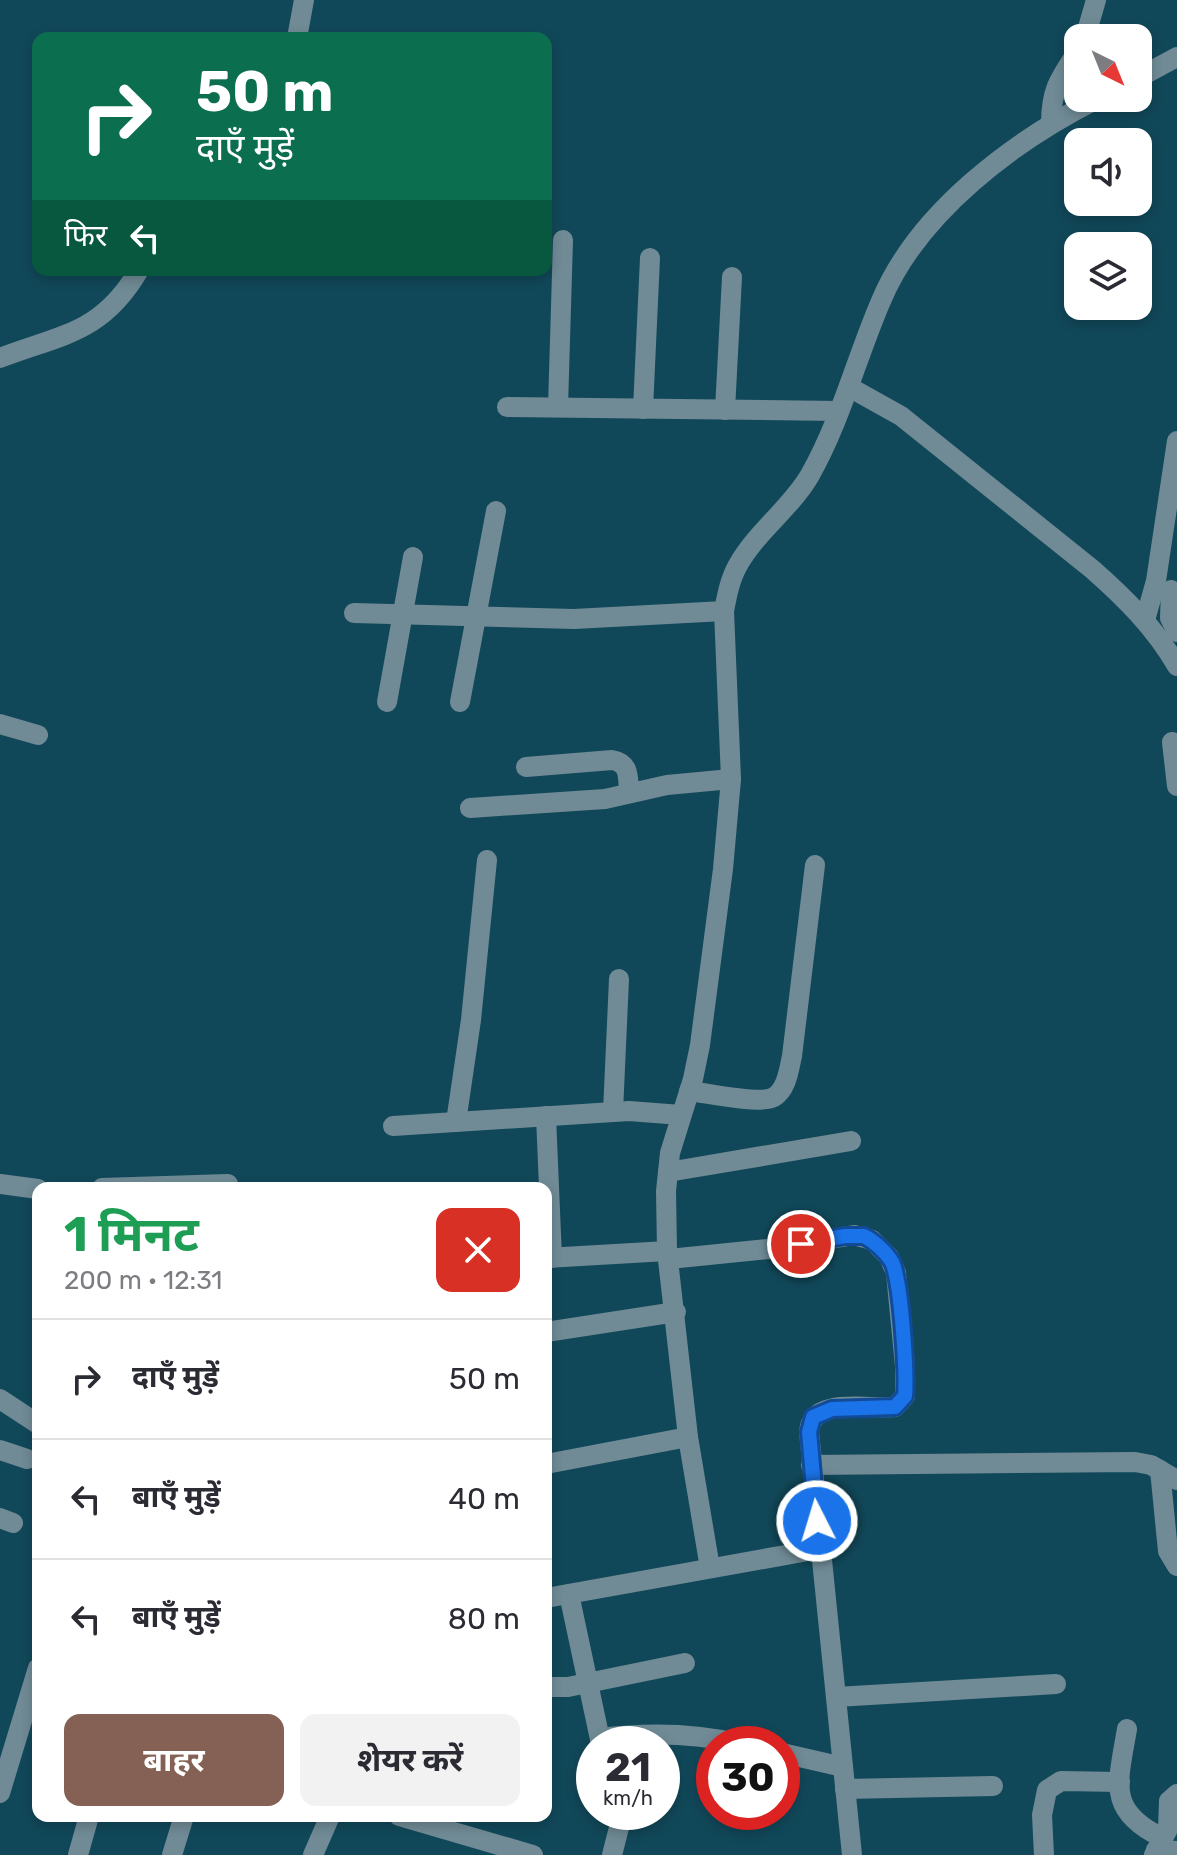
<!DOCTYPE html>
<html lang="hi">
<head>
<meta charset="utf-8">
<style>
  :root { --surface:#fff; --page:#f2f2f3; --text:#2b2b33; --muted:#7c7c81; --line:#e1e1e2; --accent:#856055 }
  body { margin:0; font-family:Rubik,"Noto Sans Devanagari",sans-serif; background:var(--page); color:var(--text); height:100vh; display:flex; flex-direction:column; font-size:30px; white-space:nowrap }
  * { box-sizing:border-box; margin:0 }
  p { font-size:26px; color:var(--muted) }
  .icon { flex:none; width:44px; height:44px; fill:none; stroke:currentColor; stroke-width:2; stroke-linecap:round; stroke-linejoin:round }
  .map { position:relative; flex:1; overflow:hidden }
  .panel { position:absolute; left:32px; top:1182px; width:520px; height:640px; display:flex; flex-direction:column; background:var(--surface); border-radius:16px; box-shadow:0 4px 12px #0003 }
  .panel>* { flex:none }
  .guide { position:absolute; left:32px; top:32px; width:520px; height:244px; border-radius:16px; box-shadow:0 4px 12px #0003; background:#0b6e4f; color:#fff; overflow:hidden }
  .needle { width:52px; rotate:137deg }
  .fabs { position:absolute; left:1064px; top:24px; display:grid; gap:16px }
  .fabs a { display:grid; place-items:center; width:88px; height:88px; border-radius:16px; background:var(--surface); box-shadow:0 4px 12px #0003; font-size:40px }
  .speed { position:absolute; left:576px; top:1726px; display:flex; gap:16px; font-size:40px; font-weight:700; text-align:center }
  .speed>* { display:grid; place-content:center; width:104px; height:104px; border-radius:50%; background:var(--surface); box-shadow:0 4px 12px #0003; line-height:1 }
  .speed small { font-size:20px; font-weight:400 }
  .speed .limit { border:12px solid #d22; background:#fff; color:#111 }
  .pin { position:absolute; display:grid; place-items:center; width:68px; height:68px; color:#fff; margin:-34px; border:4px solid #fff; border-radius:50%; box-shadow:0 2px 8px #0007 }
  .me { position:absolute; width:88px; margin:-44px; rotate:355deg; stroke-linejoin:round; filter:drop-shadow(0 0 6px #0008) }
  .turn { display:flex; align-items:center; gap:28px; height:168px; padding:0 32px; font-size:36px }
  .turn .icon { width:104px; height:104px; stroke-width:2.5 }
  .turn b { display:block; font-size:56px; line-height:68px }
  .then { display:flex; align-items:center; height:76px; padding:0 32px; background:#0003; gap:16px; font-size:30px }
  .round { display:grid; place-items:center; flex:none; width:84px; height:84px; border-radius:16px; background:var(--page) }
  .summary { display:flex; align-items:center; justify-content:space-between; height:136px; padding:0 32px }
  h1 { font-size:48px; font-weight:700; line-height:60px; color:#1e9e55 }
  .primary-button { display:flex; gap:16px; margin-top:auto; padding:16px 32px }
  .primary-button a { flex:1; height:92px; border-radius:16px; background:var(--accent); color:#fff; font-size:32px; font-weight:700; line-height:92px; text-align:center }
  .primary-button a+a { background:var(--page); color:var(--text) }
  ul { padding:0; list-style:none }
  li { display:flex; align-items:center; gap:24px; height:120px; padding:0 32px; border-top:2px solid var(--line) }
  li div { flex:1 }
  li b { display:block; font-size:30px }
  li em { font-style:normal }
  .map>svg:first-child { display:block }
</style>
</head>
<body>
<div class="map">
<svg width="1177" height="1855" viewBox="0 0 1177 1855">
  <rect width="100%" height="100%" fill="#114859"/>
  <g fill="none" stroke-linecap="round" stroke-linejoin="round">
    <g stroke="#708b96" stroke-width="20">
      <path d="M297,38L304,0"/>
      <path d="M1085,38L1096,0"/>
      <path d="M1138,78L1177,57"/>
      <path d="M1051,124C1051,89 1060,78 1078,51"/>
      <path d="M0,358C63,334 102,333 139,270"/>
      <path d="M849,387L901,416L1092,569C1125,598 1155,628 1177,666"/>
      <path d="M507,407L839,411"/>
      <path d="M558,407L563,240"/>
      <path d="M643,409L650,258"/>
      <path d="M725,410L732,277"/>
      <path d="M1171,590L1170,618L1177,632"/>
      <path d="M354,613L574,619L724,611"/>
      <path d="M1145,620L1156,581L1177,441"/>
      <path d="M387,702L413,557"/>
      <path d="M460,702L496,511"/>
      <path d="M0,724L38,735"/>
      <path d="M1172,742L1177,786"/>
      <path d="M526,767L612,760C630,763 628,777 629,793"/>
      <path d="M470,808L605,799L667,785L731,779"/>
      <path d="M689,1091C707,1093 761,1105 774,1097C787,1089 789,1069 792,1056L815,865"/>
      <path d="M613,1112L619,979"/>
      <path d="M546,1116L552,1258"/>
      <path d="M456,1122L471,1020L487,860"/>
      <path d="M393,1126L629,1111L681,1115"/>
      <path d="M668,1172L851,1141"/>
      <path d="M0,1184L38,1189"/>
      <path d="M102,1188L228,1184"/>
      <path d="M546,1258L667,1251"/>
      <path d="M669,1259L778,1248L854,1235L872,1240L889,1257L896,1273L905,1366V1396L895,1407C869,1410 812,1395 809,1432L852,1855"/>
      <path d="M546,1332L676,1312"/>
      <path d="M0,1399L38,1424"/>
      <path d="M0,1450L27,1459"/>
      <path d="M546,1464L688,1437"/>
      <path d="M811,1465L1135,1462L1151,1465L1177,1480"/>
      <path d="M1160,1470L1168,1551L1177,1566"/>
      <path d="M0,1518L13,1523"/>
      <path d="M710,1568L688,1437L667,1251L666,1191L670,1153L693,1079L700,1045L723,869L731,779L724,611C727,595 730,579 738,565C757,531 791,508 810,475C841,420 856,359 881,301C918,212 1015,140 1099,98"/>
      <path d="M569,1594L601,1744"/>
      <path d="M546,1598L819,1549"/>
      <path d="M546,1687H568L685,1663"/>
      <path d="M836,1697L1056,1684"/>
      <path d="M1127,1729C1118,1783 1106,1811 1163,1838"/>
      <path d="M600,1738C648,1732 695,1733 742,1744"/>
      <path d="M782,1753L843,1767"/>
      <path d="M845,1789L993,1786"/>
      <path d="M0,1793L38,1668"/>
      <path d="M399,1816L533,1855"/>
      <path d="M1156,1850L1177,1851"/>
      <path d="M78,1855L89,1816"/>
      <path d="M172,1855L184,1816"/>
      <path d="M313,1855L330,1816"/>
      <path d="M612,1855L623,1812"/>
      <path d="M1044,1855L1042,1815L1047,1790L1061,1781L1120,1782"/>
      <path d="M1154,1855L1168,1829L1169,1801L1177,1794"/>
    </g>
  </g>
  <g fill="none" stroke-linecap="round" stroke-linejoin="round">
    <g stroke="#114b97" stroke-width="20">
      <path id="route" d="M801,1244L845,1236H864C874,1241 886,1252 892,1262C901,1281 907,1372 905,1396L895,1407L832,1409L813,1417L809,1432L817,1521"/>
    </g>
    <use href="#route" stroke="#1a73e8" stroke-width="14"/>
  </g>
</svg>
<div class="fabs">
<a><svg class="needle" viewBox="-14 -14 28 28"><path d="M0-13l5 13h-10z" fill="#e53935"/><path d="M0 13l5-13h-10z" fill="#7c7c81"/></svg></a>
<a><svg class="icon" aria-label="sound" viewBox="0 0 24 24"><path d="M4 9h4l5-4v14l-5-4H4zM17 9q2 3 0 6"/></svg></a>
<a><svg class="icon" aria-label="layers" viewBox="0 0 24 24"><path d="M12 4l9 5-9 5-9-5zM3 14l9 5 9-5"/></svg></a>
</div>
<div class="speed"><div>21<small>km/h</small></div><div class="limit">30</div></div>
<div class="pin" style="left:801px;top:1244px;background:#d93025"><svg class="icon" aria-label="arrive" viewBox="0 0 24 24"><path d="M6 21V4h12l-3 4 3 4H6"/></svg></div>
<svg class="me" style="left:817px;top:1521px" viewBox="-20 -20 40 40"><circle r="17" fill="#1a73e8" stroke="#fff" stroke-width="3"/><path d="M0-11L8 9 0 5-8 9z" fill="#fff"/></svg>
<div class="guide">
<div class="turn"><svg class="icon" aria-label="right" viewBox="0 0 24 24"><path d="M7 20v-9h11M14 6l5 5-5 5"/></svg><div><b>50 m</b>दाएँ मुड़ें</div></div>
<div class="then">फिर<svg class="icon" aria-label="left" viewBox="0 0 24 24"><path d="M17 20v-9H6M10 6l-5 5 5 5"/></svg></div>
</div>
<section class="panel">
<div class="summary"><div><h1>1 मिनट</h1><p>200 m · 12:31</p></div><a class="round" style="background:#d93025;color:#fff"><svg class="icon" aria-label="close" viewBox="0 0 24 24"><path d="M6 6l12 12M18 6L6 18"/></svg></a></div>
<ul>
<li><svg class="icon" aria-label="right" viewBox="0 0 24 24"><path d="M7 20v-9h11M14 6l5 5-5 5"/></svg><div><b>दाएँ मुड़ें</b></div><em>50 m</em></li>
<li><svg class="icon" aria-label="left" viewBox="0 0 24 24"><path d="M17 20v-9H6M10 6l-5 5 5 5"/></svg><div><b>बाएँ मुड़ें</b></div><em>40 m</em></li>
<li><svg class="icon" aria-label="left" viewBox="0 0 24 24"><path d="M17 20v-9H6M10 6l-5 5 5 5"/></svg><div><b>बाएँ मुड़ें</b></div><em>80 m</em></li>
</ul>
<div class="primary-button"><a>बाहर</a><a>शेयर करें</a></div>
</section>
</div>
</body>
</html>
